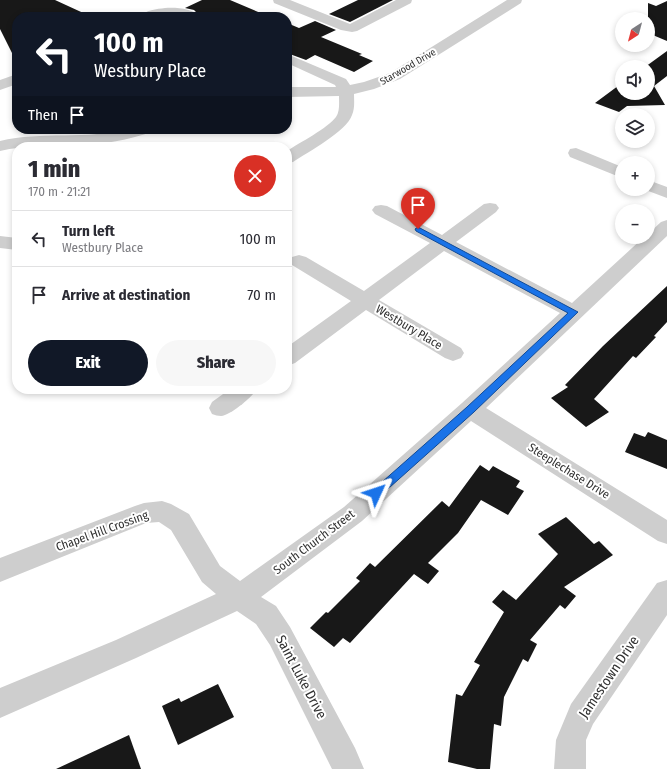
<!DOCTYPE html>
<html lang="en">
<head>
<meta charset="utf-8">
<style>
  :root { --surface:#fff; --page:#f7f7f7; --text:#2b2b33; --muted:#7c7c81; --line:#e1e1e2; --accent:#111827 }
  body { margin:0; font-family:"Fira Sans Condensed",sans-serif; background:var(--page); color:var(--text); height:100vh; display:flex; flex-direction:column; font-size:15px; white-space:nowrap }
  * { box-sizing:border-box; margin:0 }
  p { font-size:13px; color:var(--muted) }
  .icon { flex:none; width:22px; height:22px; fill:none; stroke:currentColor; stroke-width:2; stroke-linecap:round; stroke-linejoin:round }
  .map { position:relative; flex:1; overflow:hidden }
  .sheet { position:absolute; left:12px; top:142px; width:280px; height:252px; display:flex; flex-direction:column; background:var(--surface); border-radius:16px; box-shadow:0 2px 6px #0003 }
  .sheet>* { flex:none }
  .hud { position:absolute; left:12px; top:12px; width:280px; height:122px; border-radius:16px; box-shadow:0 2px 6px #0003; background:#111827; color:#fff; overflow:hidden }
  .needle { width:26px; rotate:216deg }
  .buttons { position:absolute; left:615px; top:12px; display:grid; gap:8px }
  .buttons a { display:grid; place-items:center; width:40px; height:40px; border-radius:50%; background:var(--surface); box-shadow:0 2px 6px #0003; font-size:20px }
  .pin { position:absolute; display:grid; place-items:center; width:34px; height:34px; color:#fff; margin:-41px -17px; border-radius:50% 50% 50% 0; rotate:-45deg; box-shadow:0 0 4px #0007 }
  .pin .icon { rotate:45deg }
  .me { position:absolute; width:44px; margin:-22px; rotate:48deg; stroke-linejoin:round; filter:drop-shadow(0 0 3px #0008) }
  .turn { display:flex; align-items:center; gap:14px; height:84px; padding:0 16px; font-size:18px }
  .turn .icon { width:52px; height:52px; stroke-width:2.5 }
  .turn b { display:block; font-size:28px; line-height:34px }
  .then { display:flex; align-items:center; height:38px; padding:0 16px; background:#0003; gap:8px; font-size:15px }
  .round { display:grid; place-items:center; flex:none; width:42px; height:42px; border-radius:21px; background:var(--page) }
  .summary { display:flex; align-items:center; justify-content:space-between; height:68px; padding:0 16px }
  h1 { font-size:24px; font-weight:800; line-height:30px }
  .action { display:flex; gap:8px; margin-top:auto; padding:8px 16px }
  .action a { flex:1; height:46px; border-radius:24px; background:var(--accent); color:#fff; font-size:16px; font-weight:800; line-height:46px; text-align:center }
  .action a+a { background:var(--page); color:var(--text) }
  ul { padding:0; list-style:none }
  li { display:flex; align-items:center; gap:12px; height:56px; padding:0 16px; border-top:1px solid var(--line) }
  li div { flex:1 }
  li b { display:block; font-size:15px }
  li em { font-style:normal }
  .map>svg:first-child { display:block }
</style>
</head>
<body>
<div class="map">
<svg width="667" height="769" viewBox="0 0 667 769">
  <rect width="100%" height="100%" fill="#fff"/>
  <g fill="#181818">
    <path d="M0,0H55L92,17H17V63L0,29Z"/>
    <path d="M202,0H230L270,17H201L194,10L185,8Z"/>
    <path d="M358,0H393L350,22L329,14Z"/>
    <path d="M667,1V41L648,33V3L656,6Z"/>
    <path d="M315,21L336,30L321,37L362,54L359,55L373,61L354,72L315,55L306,60L287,53V23L299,28Z"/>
    <path d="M667,51V76L654,86L665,105L627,106L619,112L595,103L622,83V93H648V67H645Z"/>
    <path d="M667,286V322L654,336L656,337L636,358L633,356L594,399L609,412L586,427L551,398L568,387L565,385L603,346Z"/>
    <path d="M648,432L667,440V469L625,452L634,433L645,437Z"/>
    <path d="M480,465L489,471L493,466L520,481L516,487L524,491L508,515L481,500L458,533L428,563L439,571L428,584L414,574L350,643L343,638L334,647L310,628L326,612L328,613L360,581L356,578L370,563L375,567L442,501L449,507Z"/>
    <path d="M566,517L594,544L599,541L613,555L564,587L576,596L565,609L560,605L530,640L537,644L528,662L523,659L504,697L501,726L494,724L490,769H477L448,762L456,694L462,696L480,665L474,662L504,612L492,602L503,590L516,600L558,554L538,534Z"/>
    <path d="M218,684L234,717L178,745L162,706L179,698L181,702Z"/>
    <path d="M129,735L141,769H56Z"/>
  </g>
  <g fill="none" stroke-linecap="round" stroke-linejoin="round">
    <g fill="#cecece" fill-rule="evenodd">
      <path d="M273,0H290L350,24L396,0H412L411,3L357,31L352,32L341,30L274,3Z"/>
      <path d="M507,0H522L521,3L400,79L374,89L354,94C354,101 355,108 352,115C347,131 308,152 293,162L287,163V151C299,143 328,128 336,117C340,111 339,103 339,96L287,97V87H336L335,85L287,63V54L346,79L350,85L364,82L390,73Z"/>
      <path d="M165,8C174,7 194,8 200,17L170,15L140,17C145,10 157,9 165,8Z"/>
      <path d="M17,74V84L0,90V80Z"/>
      <path d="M129,129H154L152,132C128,140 104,144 79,146C52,147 25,145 0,151V141C42,131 87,140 129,129Z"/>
      <path d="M576,148L622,167V178L570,157L568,153L570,149Z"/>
      <path d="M648,180L667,187V198L643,189H648Z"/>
      <path d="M490,203L496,204L499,208L496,212L456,242L572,303L644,237H648V234L661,222L667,220V236L486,408L667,520V544L658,541L471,421L362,521L261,597L276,606L290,627L355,748L364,769H332L270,645L256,624L237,611L136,658L0,718V688L116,640L216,594L202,582L171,530L159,522L146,523L0,582V558L135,506L144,503L162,501L171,504L189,514L220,566L240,581L344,507L462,403L560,313L444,251L379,300L461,348L464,353L461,358L453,361L445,358L366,310L295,363L287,366V347L351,301L292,265L289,261L292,257L299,255L306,257L364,291L430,243L375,214L372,210L375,206L381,205L387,206L442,235L484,204Z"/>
      <path d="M0,236L17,238V250L0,248Z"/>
      <path d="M230,389H257C252,397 231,415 221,416C218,416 215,415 212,414L209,408L212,402Z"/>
      <path d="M667,580V615L593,724L586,740V769H554L556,740L571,704L657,583Z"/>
    </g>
  </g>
  <path fill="#1a73e8" stroke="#114b97" d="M418,227L578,312L474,412L380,496L376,497L373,496L371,493L373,490L467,407L568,313L416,231L415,229Z"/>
  <g text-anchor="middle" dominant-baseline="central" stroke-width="4" stroke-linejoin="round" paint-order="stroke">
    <g font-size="10" fill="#313131" stroke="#fff">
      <text transform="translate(408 67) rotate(-30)">Starwood Drive</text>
    </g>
    <g font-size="12" fill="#313131" stroke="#fff">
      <text transform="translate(409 327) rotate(31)">Westbury Place</text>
      <text transform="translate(569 471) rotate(32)">Steeplechase Drive</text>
      <text transform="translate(102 531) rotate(-20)">Chapel Hill Crossing</text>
      <text transform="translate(314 542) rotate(-37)">South Church Street</text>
    </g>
    <g font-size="14" fill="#313131" stroke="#fff">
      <text transform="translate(301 677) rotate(62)">Saint Luke Drive</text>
      <text transform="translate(609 677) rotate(-56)">Jamestown Drive</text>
    </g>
  </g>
</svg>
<div class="buttons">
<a><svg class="needle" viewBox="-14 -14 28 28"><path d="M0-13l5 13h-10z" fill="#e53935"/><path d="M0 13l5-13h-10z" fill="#7c7c81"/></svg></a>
<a><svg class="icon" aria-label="sound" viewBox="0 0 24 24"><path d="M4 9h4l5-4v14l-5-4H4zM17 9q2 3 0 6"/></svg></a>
<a><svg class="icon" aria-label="layers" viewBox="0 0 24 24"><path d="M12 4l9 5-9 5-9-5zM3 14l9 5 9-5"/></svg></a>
<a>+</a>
<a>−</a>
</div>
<div class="pin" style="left:418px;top:229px;background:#d93025"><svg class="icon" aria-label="arrive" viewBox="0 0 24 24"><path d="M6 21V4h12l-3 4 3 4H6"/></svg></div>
<svg class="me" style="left:376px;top:493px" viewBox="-20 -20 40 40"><path d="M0-17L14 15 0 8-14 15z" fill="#1a73e8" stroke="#fff" stroke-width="4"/></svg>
<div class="hud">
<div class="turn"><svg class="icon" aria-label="left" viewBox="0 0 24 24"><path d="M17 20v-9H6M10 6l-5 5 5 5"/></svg><div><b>100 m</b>Westbury Place</div></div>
<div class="then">Then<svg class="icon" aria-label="arrive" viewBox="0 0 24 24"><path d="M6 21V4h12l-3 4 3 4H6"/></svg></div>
</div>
<section class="sheet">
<div class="summary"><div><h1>1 min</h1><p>170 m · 21:21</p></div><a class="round" style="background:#d93025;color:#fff"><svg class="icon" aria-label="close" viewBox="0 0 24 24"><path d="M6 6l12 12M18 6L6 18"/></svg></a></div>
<ul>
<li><svg class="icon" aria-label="left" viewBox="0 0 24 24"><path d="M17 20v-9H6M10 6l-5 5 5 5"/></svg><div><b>Turn left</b><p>Westbury Place</p></div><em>100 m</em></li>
<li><svg class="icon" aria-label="arrive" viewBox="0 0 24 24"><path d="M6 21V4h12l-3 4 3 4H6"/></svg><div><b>Arrive at destination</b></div><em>70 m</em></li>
</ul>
<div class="action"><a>Exit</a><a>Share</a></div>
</section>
</div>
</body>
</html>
